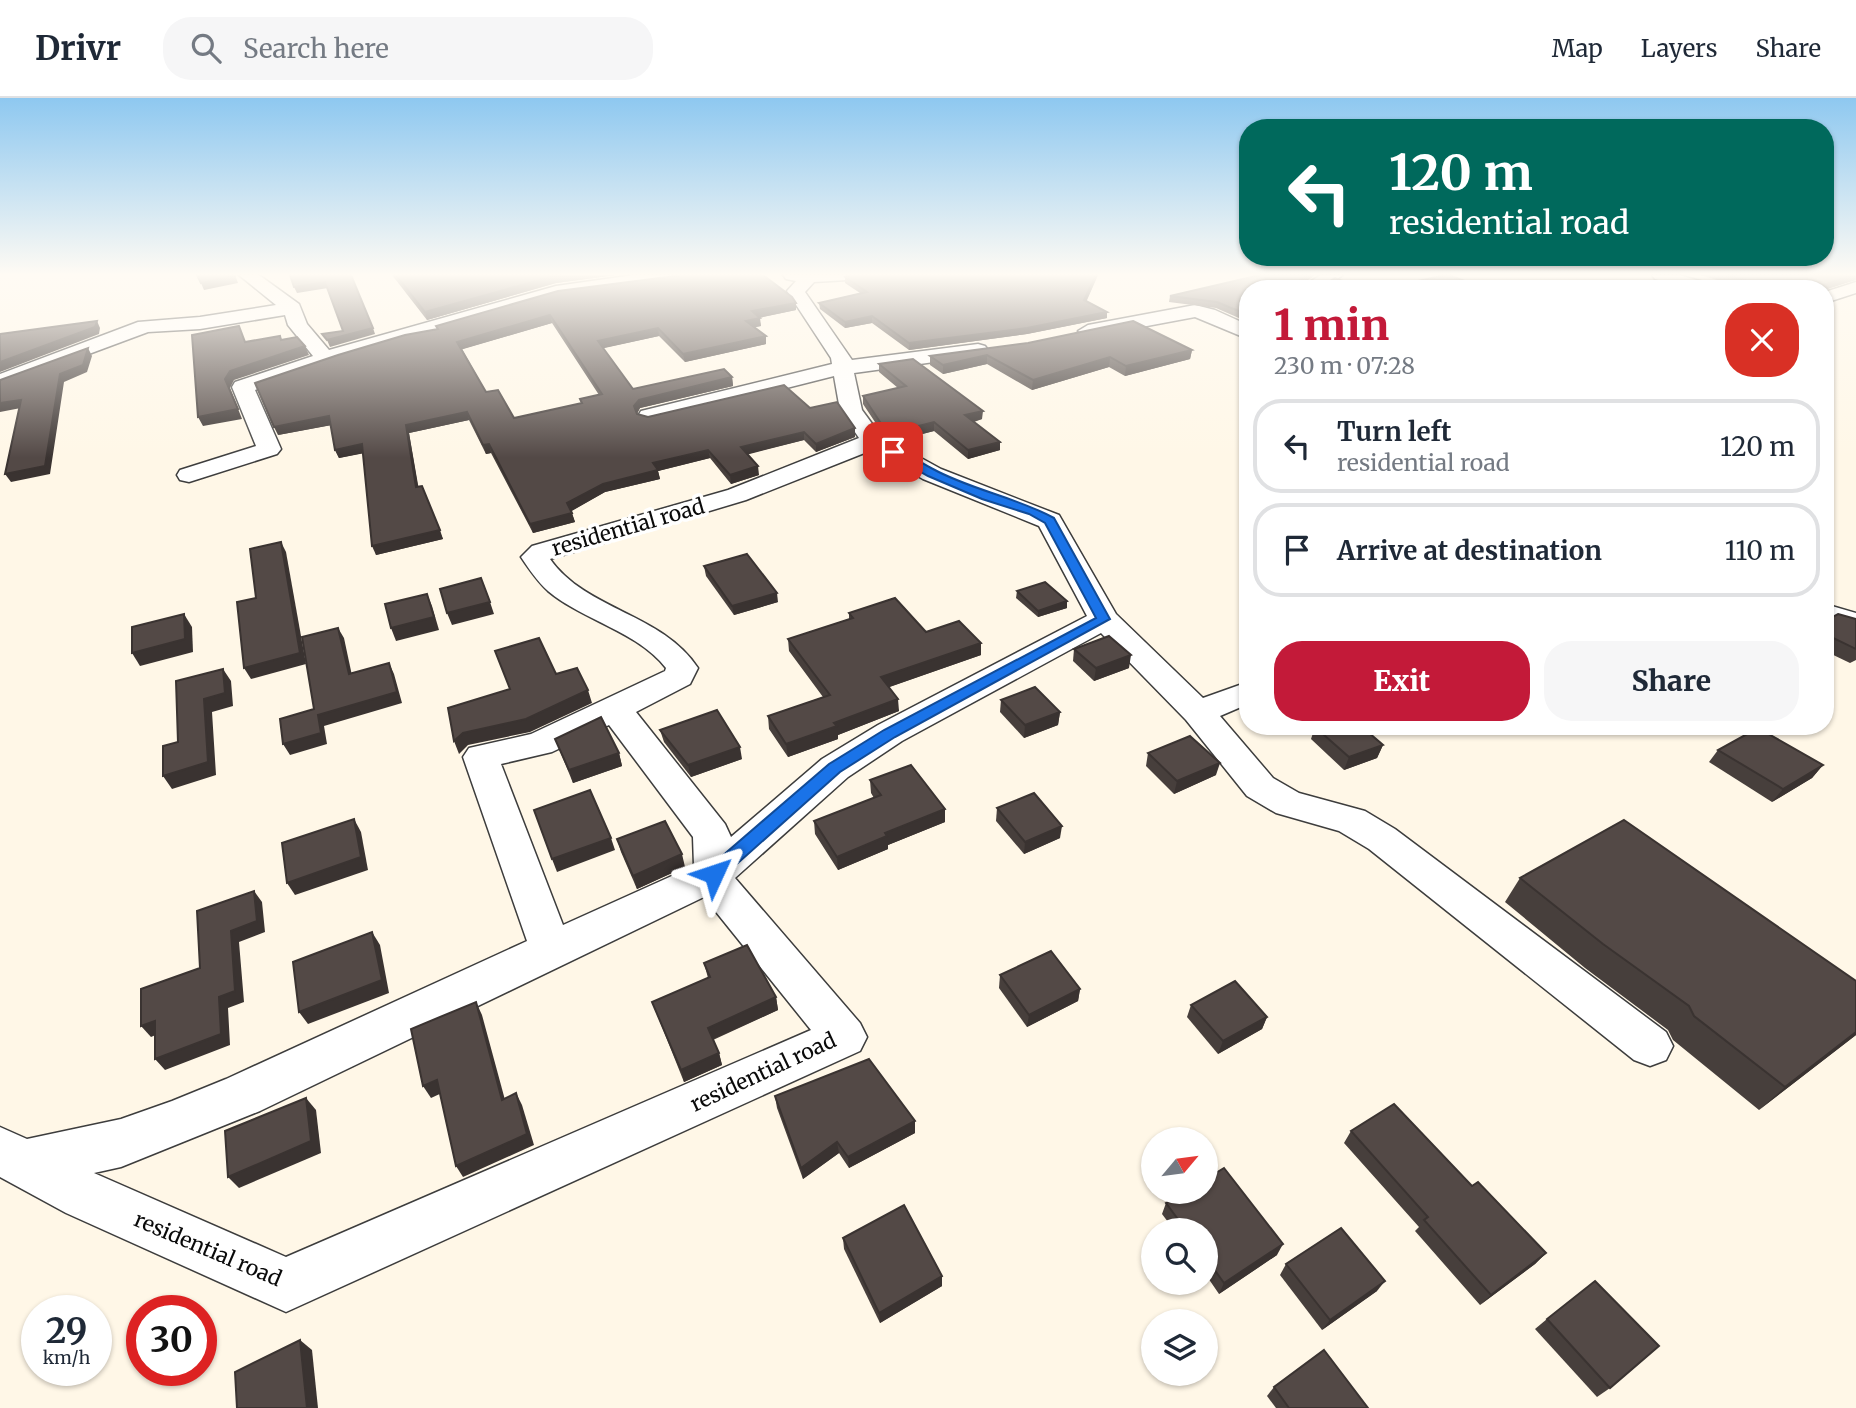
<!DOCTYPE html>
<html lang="en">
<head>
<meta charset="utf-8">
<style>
  :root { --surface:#fff; --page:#f6f6f7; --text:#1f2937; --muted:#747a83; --line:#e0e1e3; --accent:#c31a39 }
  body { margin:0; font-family:Merriweather,serif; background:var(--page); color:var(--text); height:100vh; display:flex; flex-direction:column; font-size:26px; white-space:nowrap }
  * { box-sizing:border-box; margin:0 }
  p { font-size:23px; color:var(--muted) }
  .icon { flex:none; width:38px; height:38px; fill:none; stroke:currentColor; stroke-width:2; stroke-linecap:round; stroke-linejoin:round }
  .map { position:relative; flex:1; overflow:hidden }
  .sheet { position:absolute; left:1239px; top:182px; width:595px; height:455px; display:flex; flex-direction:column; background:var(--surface); border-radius:28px; box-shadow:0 2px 5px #0004 }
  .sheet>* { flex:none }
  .hud { position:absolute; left:1239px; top:21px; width:595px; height:147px; border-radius:28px; box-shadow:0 2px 5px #0004; background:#00695c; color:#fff; overflow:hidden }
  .needle { width:46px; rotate:61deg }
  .controls { position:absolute; left:1141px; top:1029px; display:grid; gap:14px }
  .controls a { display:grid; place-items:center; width:77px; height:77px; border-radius:50%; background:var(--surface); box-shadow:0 2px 5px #0004; font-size:35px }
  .speed { position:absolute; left:21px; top:1197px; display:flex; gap:14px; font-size:35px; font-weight:700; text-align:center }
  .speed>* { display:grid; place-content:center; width:91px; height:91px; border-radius:50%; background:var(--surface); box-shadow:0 2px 5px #0004; line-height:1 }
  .speed small { font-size:18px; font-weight:400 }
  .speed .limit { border:10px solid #d22; background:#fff; color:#111 }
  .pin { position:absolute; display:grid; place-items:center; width:60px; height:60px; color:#fff; margin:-30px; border-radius:14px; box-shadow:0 4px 10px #0006 }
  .me { position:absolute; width:77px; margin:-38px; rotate:48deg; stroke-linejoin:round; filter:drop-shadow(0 0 5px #0008) }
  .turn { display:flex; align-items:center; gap:24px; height:147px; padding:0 35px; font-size:32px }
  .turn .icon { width:91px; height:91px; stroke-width:2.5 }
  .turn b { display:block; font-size:49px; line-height:60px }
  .round { display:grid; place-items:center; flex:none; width:74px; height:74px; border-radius:28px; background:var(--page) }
  .headline { display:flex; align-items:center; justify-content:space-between; height:119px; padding:0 35px }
  h1 { font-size:42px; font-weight:800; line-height:52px; color:var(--accent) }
  .button { display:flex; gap:14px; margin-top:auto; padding:14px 35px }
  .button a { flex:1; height:80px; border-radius:28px; background:var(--accent); color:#fff; font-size:28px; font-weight:800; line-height:80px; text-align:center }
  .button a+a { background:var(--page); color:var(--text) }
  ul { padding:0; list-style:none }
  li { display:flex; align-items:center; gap:21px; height:94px; margin:0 14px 10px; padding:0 21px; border:4px solid var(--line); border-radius:28px }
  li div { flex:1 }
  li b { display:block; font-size:26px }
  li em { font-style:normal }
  header { display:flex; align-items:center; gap:42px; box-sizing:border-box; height:98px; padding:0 35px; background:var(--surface); border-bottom:2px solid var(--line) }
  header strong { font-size:33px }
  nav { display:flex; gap:38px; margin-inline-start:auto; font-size:24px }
  .search { width:490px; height:63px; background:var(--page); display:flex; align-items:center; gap:18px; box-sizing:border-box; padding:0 24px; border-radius:28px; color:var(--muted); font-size:26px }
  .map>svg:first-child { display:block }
</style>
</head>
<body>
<header>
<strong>Drivr</strong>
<div class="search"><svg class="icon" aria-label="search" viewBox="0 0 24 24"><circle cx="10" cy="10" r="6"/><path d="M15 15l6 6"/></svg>Search here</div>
<nav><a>Map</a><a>Layers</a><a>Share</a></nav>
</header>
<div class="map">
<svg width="1856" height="1310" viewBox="0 0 1856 1310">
  <rect width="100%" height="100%" fill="#fff7e7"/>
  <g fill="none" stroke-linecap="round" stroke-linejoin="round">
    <g stroke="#3d3d3d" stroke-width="3">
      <g id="minor">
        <path d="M239,177H259L299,206L307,226L329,252L556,188L634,177H693L684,182L559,198L340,262L255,292L281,351L277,356L189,384L180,382L177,377L180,372L256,348L232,289L235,284L313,258L288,227L285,217L200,231L148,234L0,289V276L138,224L200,219L276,207Z"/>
        <path d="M783,177H856L847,182L814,184L805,194L852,262L978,246L985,248L988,252L985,256L978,258L854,275L862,312L881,338L941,371L1059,417L1116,516L1203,600L1248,584V606L1220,618L1273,680L1299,695L1365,713L1395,731L1666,934L1673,948L1666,962L1650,968L1634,962L1369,751L1339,733L1276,715L1247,698L1186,622L1101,535L902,643L848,679L735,780L860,925L867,939L860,953L286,1214L66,1115L0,1079V1029L27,1041L121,1021L172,1003L226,981L527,843L463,659L469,650L531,636L665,573L666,570C637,533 584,523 548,493C537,483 529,471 521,459L532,448L728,392L859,340L840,312L834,278L649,325L641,323L638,318L641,313L832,266L831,260L787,193L796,183L786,181ZM872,352L923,381L1039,428L1087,518L878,627L822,661L731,739L725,726L636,614L690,586L698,570C662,515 587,513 550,461L746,402ZM609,627L693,739L694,768L563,827L501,666L552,654ZM704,799L811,932L286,1159L94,1075L121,1069L260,1013Z"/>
        <path d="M1321,177H1343L1321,191H1298Z"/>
        <path d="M1652,177H1679L1714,187L1717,191H1688L1655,181Z"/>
        <path d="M1856,184V195L1825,205V194Z"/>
        <path d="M1195,207L1215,212L1248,227V241L1195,219L1088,239L1078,233L1088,227Z"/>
        <path d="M1825,506L1856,515V533L1825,525Z"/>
      </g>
    </g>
    <use href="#minor" fill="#fff" fill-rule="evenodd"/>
  </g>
  <g fill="#473f3c" fill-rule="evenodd">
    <path d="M392,177H616L556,185L427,222Z"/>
    <path d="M684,177L796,205V212L759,220L761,228L754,229L766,246L685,264L659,238L603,250L633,291L732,279L733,288L640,310L637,316L648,319L810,310L855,330V339L816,354L804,342L747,356L759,377L731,386L710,360L658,373L660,381L605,394L571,413L575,424L533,435L491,355L486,356L469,322L409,335L418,389L443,441L376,457L363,355L339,360L335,352L331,327L278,337L437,232L436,228ZM552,225L599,297L580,301L581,305L514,320L486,294L462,251Z"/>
    <path d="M849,177H1098L1086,203L1107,220L1027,236L909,252L872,225L845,230L820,211L819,205L860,195L845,185V179Z"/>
    <path d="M1700,177H1856V182L1825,191H1748Z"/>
    <path d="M1314,178L1299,188L1365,191H1248V224L1216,210L1169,204L1170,198Z"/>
    <path d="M1192,252L1190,261L1125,278L1109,269L1032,292L987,266L943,276L930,267V258Z"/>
    <path d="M879,266L982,321L974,324L1000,344V352L968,361L934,333L895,343L883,336L863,306V298L898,290L879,274Z"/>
    <path d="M704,468L778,504L734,517L706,478Z"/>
    <path d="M1017,493L1067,503V510L1038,519L1016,500Z"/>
    <path d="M849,515L926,534L981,557L889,589L899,613L838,637V641L788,659L769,631L768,618L823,599L789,553L788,541L849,521Z"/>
    <path d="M1856,521V562L1850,565L1825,553V523Z"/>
    <path d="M1074,551L1129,570L1094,583L1073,563Z"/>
    <path d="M1001,602L1060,614L1058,627L1024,640L1000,614Z"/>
    <path d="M1315,629L1383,647L1377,660L1344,672L1311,641Z"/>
    <path d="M660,632L742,661L691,679L664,644Z"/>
    <path d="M555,641L619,655L622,668L573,685Z"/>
    <path d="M1718,652L1823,667L1812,680L1772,704L1709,664Z"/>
    <path d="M1148,655L1216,677L1174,696L1146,668Z"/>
    <path d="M870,682L945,711V724L888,747V751L838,772L815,736L814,723L874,700L871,695Z"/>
    <path d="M997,710L1060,740L1024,756L996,723Z"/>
    <path d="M617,741L685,769L637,791L621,754Z"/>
    <path d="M1520,780L1856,883V937L1759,1012L1673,942L1668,932L1585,870L1505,804Z"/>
    <path d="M704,865L776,899L778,912L713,942L719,955L722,967L684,984L652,904L708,880Z"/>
    <path d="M1000,877L1080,891L1078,903L1027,929L999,890Z"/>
    <path d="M1191,907L1267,919L1262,931L1218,956L1187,919Z"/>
    <path d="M775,998L915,1035L849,1070L839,1055L803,1081L777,1010Z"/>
    <path d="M1351,1033L1546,1155L1535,1166L1480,1207L1415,1133L1419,1129L1344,1045Z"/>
    <path d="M1166,1105L1277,1157L1219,1196L1206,1177V1132H1174L1162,1116Z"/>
    <path d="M843,1140L942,1188L880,1225L844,1151Z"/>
    <path d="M1286,1166L1377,1193L1322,1232L1280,1177Z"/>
    <path d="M1547,1221L1610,1290L1597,1299L1535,1231Z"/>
    <path d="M1274,1289L1368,1310H1276L1267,1298Z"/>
  </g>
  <g fill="#3a3331">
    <path d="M235,177L238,185L204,192L201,185Z"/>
    <path d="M564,177H616L556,185L427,222L425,214L554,178Z"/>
    <path d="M1096,177H1098L1084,209V202Z"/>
    <path d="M1308,177H1315L1297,189L1298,183Z"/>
    <path d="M1853,177H1856L1855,182L1825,192V191H1812Z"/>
    <path d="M325,184L328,190L297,195L294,189Z"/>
    <path d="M796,205V212L753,221L752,213Z"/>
    <path d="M1107,214V220L1027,236L909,252V245Z"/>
    <path d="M550,217L552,225L460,252L457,244Z"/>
    <path d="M872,218V225L845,230V224Z"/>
    <path d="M760,220L761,228L747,231L746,223Z"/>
    <path d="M97,223L100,230L99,236L0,274V264Z"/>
    <path d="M373,230L375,236L330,249L327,242Z"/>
    <path d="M658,230L659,238L600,251L598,243Z"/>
    <path d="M766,238V246L685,264L683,256Z"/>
    <path d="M305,248L309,257L234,282L230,290L242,321L203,328L198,319L225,281L230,273Z"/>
    <path d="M88,250L92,258L87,274L64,284L50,376L11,384L5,376L60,276Z"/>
    <path d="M1192,252L1190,261L1125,278L1126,268Z"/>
    <path d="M987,257V266L943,276V267Z"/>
    <path d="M1110,259L1109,269L1032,292L1033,282Z"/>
    <path d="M732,279L733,288L640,310L636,317L634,308L639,302Z"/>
    <path d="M21,302L26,309L0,314V305Z"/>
    <path d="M983,313L982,321L965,326V317Z"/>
    <path d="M467,314L469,322L409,335L420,398L416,389L406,327Z"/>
    <path d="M329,318L332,327L278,337L274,329Z"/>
    <path d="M934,324V333L895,343V334Z"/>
    <path d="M855,330V339L816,354V346Z"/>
    <path d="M804,334V342L742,358L741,349Z"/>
    <path d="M1000,344V352L968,361V352Z"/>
    <path d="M362,346L365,355L339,360L335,352Z"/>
    <path d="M489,346L491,355L486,356L483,347Z"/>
    <path d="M708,352L710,360L658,373L660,381L605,394L570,414L567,405L603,386L653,365Z"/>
    <path d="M758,368L759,377L731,386L730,377Z"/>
    <path d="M572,415L575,424L533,435L530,426Z"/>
    <path d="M440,432L443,441L376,457L372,448Z"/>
    <path d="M281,444L286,454L306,566L251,581L244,570Z"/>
    <path d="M777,495L778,504L734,517L732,508Z"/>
    <path d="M427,496L432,508L439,532L396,543L391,530Z"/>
    <path d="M1067,503V510L1038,519V513Z"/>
    <path d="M490,504L494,516L452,527L447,515Z"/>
    <path d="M184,516L192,529L193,554L140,568L132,555Z"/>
    <path d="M338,530L344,540L354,587L349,576Z"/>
    <path d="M981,545V557L881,592V579Z"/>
    <path d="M1131,557L1129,570L1094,583L1096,570Z"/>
    <path d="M389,565L394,576L402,605L324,628L327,646L290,657L283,646L318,617Z"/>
    <path d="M223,571L231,583L233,608L212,614L216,677L172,691L163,678L204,601Z"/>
    <path d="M588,592L592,605L530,634L468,647L459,656L454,643L463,635Z"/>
    <path d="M898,601L899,613L838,637V641L788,659L786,646L834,625Z"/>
    <path d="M1060,614L1058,627L1024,640L1025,627Z"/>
    <path d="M1383,647L1377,660L1344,672L1349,659Z"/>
    <path d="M740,649L742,661L691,679L688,667Z"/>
    <path d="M619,655L622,668L573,685L569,672Z"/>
    <path d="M1220,665L1216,677L1174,696L1177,683Z"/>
    <path d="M1823,667L1812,680L1772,704L1783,691Z"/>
    <path d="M945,711V724L888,747V751L838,772L837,759L885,735Z"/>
    <path d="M354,721L361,734L368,772L295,797L287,785Z"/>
    <path d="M1062,728L1060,740L1024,756L1025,744Z"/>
    <path d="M611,740L615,752L557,774L552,761Z"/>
    <path d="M682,756L685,769L637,791L633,778Z"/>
    <path d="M254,793L262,804L265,834L239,844L244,904L228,910L230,947L165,972L155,961L219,899L231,833Z"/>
    <path d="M372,834L380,847L389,895L308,926L299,914Z"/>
    <path d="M1080,891L1078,903L1027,929L1029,917Z"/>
    <path d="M776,899L778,912L711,942L708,930Z"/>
    <path d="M476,904L482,917L508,1013L502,1002Z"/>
    <path d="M1267,919L1262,931L1218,956L1223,943Z"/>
    <path d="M155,923L165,933L151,939L141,928Z"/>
    <path d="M1856,934V937L1759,1012L1785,989Z"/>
    <path d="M719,955L722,967L684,984L681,972Z"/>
    <path d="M437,982L444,994L431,1000L423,988Z"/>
    <path d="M516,995L522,1007L534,1047L463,1079L456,1068Z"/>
    <path d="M306,1000L316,1012L321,1055L239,1090L228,1079Z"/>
    <path d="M915,1023V1035L849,1070L848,1059Z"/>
    <path d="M837,1044L839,1055L803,1081L801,1070Z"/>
    <path d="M1283,1146L1277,1157L1219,1196L1224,1185Z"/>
    <path d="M1546,1155L1535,1166L1480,1207L1491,1197Z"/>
    <path d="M942,1178V1188L880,1225L879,1215Z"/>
    <path d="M1385,1183L1377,1193L1322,1232L1330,1222Z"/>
    <path d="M300,1242L312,1252L318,1310H307Z"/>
  </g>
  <g fill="#534946" stroke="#3a3331" stroke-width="2" fill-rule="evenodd">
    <path d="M197,177H235V178L201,185Z"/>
    <path d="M290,177H351L373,230L327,242L322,236L343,233L325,184L294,189Z"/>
    <path d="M396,177H564L554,178L425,214Z"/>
    <path d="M683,177H763L792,199L796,205L752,213L760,220L746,223L766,238L683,256L658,230L598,243L633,291L724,271L732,279L639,302L634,308L637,316L648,319L784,287L810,310L837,304L855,330L816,346L804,334L741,349L758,368L730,377L708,352L653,365L658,372L603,386L567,405L572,415L530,426L489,346L483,347L467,314L406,327L416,389L422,388L440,432L372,448L362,346L335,352L329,318L274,329L255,285L338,257L405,237L438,231L436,228L558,193ZM550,217L602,296L580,301L582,305L514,320L498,292L486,294L457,244Z"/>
    <path d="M849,177H1096L1084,202L1107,214L1027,230L909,245L872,218L845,224L819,205L867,194L845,179Z"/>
    <path d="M1260,177H1308L1298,183L1299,188H1322L1335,180L1365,191H1248V217L1217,204L1170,198Z"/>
    <path d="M1446,177H1449L1480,189L1500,185L1516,191H1380Z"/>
    <path d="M1727,177H1853L1812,191H1776Z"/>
    <path d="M97,223L95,229L0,264V236Z"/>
    <path d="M1133,223L1192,252L1126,268L1110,259L1033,282L987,257L943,267L930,258L1028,245Z"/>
    <path d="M239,228L245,244L280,238L281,242L297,239L305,248L230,273L225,281L238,311L198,319L192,237Z"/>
    <path d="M88,250L83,267L60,276L45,368L5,376L21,302L0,305V282Z"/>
    <path d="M913,261L983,313L965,317L1000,344L968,352L934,324L895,334L882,327L863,298L906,288L879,266Z"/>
    <path d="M281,444L300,555L244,570L237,504L256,500L250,451Z"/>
    <path d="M747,456L777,495L732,508L704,468Z"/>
    <path d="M481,480L490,504L447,515L440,491Z"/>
    <path d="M1045,484L1067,503L1038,513L1017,493Z"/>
    <path d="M427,496L434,519L391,530L385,506Z"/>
    <path d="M895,500L926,534L959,523L981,545L881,579L898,601L834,625L837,628L786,646L768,618L830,597L788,541L853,520L849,515Z"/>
    <path d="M184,516L185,541L132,555V529Z"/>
    <path d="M1838,516L1856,521V551L1825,536V523Z"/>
    <path d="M338,530L349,576L389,565L397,594L318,617L321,635L283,646L280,621L314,611L302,539Z"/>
    <path d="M1109,538L1131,557L1096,570L1074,551Z"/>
    <path d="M539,540L556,576L577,570L588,592L526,621L463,635L454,643L448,610L510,591L495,553Z"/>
    <path d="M223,571L225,595L204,601L208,664L163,678V648L178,644L176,583Z"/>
    <path d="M1035,589L1060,614L1025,627L1001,602Z"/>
    <path d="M717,612L740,649L688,667L660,632Z"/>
    <path d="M601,619L619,655L569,672L555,641Z"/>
    <path d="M1317,628H1361L1383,647L1349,659L1315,629Z"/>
    <path d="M1758,630L1823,667L1783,691L1718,652Z"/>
    <path d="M1190,638L1220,665L1177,683L1148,655Z"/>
    <path d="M911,667L945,711L885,735L887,738L837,759L814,723L881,697L870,682Z"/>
    <path d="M590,692L611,740L552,761L534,712Z"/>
    <path d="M1034,695L1062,728L1025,744L997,710Z"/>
    <path d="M354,721L361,759L287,785L282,745Z"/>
    <path d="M1624,722L1856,883V934L1785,989L1694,918L1689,908L1603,846L1520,780Z"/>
    <path d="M665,723L682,756L633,778L617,741Z"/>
    <path d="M254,793L257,823L231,833L235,893L219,899L221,936L155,961V923L141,928V891L200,870L197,813Z"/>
    <path d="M372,834L382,882L299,914L293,864Z"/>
    <path d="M747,847L776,899L708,930L719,955L681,972L652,904L710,879L704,865Z"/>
    <path d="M1051,853L1080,891L1029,917L1000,877Z"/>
    <path d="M1235,883L1267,919L1223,943L1191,907Z"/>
    <path d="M476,904L502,1002L516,995L527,1036L456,1068L437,982L423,988L411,931Z"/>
    <path d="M869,961L915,1023L848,1059L837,1044L801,1070L775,998Z"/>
    <path d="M306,1000L311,1043L228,1079L225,1033Z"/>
    <path d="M1394,1006L1472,1088L1478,1084L1546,1155L1491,1197L1424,1122L1428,1119L1351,1033Z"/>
    <path d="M1224,1070L1283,1146L1224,1185L1206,1160V1132H1186L1166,1105L1186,1094H1206V1081Z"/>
    <path d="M904,1107L942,1178L879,1215L843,1140Z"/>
    <path d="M1341,1130L1385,1183L1330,1222L1286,1166Z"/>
    <path d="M1595,1183L1659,1248L1610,1290L1547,1221Z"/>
    <path d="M300,1242L307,1310H237L235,1274Z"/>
    <path d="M1324,1252L1368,1310H1289L1274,1289Z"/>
  </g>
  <linearGradient id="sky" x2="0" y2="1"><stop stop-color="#8ec8f0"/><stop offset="0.49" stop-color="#fffbf4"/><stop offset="1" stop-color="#fffbf4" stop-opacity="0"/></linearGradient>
  <rect width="1856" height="360" fill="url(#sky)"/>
  <path fill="#1a73e8" stroke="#114b97" stroke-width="2" d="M889,351C903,350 920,365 933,371C971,392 1016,399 1054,420L1110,521L895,639L840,674L720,781H707L705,776L707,771L829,666L884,632L1096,520L1045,425L1029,416L982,401L928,378L889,356Z"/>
  <g text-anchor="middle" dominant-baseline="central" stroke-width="7" stroke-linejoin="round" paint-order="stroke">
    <g font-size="21" fill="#0a0a0a" stroke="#fff">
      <text transform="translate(628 429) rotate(-16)">residential road</text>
      <text transform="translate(763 974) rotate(-25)">residential road</text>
      <text transform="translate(208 1151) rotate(23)">residential road</text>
    </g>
  </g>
</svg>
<div class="controls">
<a><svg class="needle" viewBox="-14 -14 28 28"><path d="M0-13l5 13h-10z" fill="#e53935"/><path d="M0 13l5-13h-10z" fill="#747a83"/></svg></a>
<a><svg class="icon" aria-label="search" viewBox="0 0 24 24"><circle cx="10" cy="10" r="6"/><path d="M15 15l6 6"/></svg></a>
<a><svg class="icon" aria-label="layers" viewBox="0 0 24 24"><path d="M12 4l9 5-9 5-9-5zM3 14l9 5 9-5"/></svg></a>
</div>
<div class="speed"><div>29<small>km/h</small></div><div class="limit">30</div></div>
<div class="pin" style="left:893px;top:354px;background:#d93025"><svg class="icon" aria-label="arrive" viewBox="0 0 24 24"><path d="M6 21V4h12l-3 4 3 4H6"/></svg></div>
<svg class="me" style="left:714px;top:776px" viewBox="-20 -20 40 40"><path d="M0-17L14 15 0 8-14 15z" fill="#1a73e8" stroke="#fff" stroke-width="4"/></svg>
<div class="hud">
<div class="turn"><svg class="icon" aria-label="left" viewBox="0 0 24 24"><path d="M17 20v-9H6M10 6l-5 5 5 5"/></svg><div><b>120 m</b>residential road</div></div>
</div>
<section class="sheet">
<div class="headline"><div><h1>1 min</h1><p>230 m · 07:28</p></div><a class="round" style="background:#d93025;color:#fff"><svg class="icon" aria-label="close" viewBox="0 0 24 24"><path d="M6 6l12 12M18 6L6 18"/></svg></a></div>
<ul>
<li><svg class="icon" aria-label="left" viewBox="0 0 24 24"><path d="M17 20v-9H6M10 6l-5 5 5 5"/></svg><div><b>Turn left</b><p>residential road</p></div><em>120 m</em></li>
<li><svg class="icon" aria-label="arrive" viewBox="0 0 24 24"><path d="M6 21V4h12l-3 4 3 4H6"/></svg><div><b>Arrive at destination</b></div><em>110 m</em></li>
</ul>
<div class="button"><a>Exit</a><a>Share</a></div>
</section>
</div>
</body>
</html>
